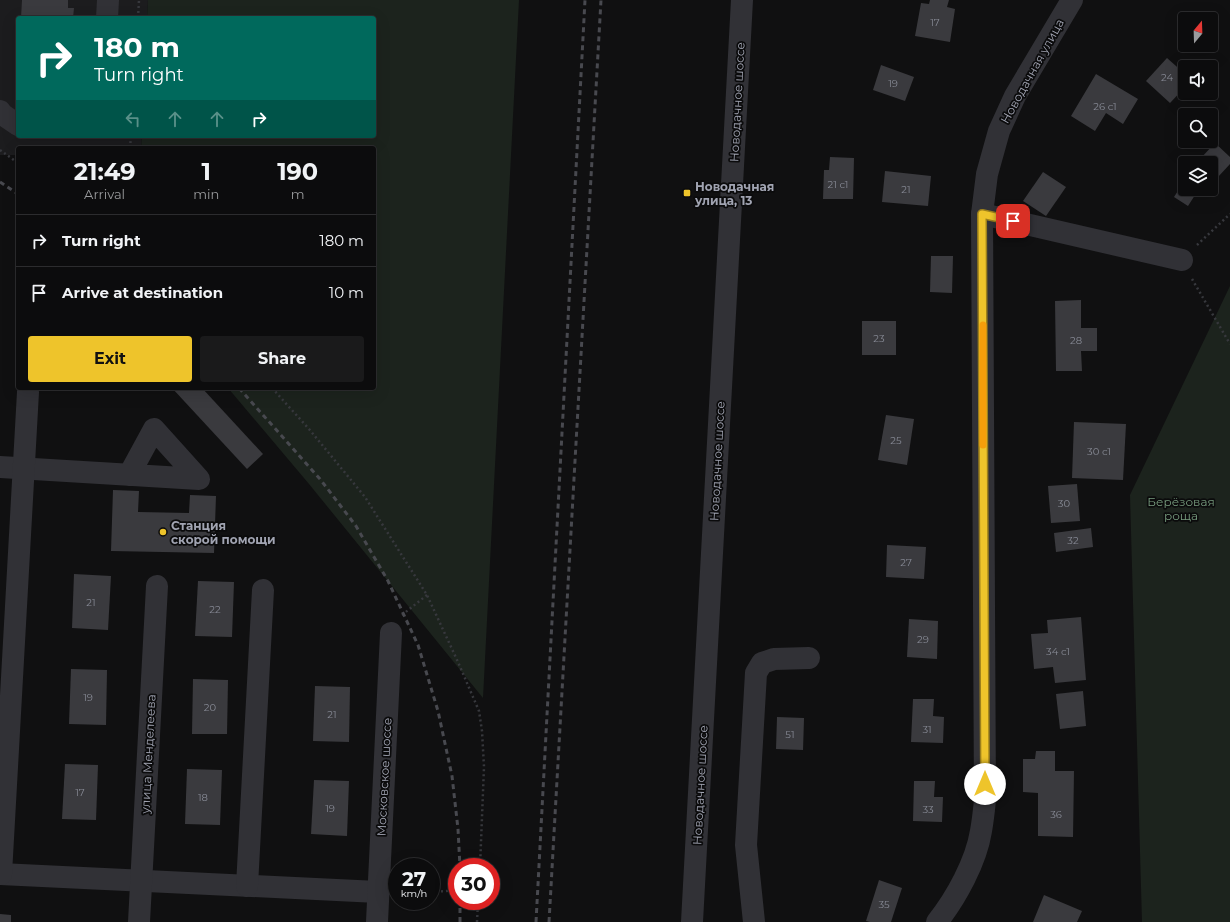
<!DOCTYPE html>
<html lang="en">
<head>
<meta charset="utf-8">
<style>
  :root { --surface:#0c0c0d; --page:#1a1a1b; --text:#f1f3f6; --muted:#9a9b9d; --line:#2c2c2e; --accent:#eec42b }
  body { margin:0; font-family:Montserrat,sans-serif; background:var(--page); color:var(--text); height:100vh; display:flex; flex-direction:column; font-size:15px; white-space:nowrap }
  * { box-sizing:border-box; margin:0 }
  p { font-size:13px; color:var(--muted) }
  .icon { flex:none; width:22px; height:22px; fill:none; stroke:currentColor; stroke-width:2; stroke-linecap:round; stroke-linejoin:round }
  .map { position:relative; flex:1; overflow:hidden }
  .drawer { position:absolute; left:16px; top:146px; width:360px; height:244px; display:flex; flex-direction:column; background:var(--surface); border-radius:4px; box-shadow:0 4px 16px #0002,0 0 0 1px var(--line) }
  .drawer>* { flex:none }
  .top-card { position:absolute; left:16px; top:16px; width:360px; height:122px; border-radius:4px; box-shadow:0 4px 16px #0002,0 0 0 1px var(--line); background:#00695c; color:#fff; overflow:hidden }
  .needle { width:26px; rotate:19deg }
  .tools { position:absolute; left:1178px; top:12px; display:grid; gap:8px }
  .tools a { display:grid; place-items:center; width:40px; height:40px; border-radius:4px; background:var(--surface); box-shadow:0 4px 16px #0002,0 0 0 1px var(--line); font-size:20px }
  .speed { position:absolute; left:388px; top:858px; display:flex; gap:8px; font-size:20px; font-weight:700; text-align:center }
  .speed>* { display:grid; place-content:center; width:52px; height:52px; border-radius:50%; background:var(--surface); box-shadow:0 4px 16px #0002,0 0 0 1px var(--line); line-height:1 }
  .speed small { font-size:10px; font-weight:400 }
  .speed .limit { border:6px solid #d22; background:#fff; color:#111 }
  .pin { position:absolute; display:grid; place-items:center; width:34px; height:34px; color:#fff; margin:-17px; border-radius:8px; box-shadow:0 2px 6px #0006 }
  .me { position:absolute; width:44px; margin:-22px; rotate:0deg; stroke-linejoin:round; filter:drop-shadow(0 0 3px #0008) }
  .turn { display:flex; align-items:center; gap:14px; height:84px; padding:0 12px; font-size:18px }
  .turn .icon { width:52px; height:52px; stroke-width:2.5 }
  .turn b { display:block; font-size:28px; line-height:34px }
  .lanes { display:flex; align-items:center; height:38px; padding:0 12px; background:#0003; justify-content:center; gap:20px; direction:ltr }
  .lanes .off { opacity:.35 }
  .eta { display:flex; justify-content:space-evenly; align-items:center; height:68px; text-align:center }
  .eta b { font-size:24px; font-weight:700; line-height:28px }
  .primary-button { display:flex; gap:8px; margin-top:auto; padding:8px 12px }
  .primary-button a { flex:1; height:46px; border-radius:4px; background:var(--accent); color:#111; font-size:16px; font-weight:700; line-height:46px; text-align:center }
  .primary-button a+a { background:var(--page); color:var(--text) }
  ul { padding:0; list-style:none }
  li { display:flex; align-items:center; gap:12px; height:52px; padding:0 12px; border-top:1px solid var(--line) }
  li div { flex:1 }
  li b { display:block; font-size:15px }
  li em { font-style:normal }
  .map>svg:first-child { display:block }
</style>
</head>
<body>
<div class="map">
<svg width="1230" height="922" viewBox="0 0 1230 922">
  <rect width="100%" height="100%" fill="#101011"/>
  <path fill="#1c1c1e" d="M0,0H148L147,18H18V136H142L141,148H18V155H0Z"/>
  <g fill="#1c231d">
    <path d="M148,0H519L483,698L309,484L228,388H374V148H141L142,136H374V18H147Z"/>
    <path d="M1230,286V922H1142L1130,495Z"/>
  </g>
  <g fill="#3a3a3e">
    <path d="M22,0H68V8H74L73,18H21Z"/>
    <path d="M930,0H949L947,7L955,9L950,42L915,36L921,3L929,4Z"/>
    <path d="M1167,58L1185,74V87L1170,103L1146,81Z"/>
    <path d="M881,65L914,77L905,101L873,90Z"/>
    <path d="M1096,74L1138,99L1123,124L1106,113L1095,131L1071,116Z"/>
    <path d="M17,75H18V108H15Z"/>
    <path d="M1215,143L1230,157V164L1218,177L1211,170V163H1204L1200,159Z"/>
    <path d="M830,157L854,158L853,199H823L824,170H829Z"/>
    <path d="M885,171L931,176L928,206L882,202Z"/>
    <path d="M1043,172L1066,187L1046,216L1023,201Z"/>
    <path d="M1183,183L1185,184V189H1192L1197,192L1188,206L1174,197Z"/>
    <path d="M931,256H953L952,293L930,292Z"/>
    <path d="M1081,300V328H1097V351H1081L1082,371H1056L1055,301Z"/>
    <rect x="862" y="321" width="34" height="34"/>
    <path d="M172,388H202L263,454L247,469Z"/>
    <path d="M886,415L914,419L907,465L878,460Z"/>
    <path d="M1074,422L1126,424L1123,480L1072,478Z"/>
    <path d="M1077,484L1080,521L1051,523L1048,486Z"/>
    <path d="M113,490L139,491L138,512L189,513L190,495L216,496L214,553L111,551Z"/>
    <path d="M1091,528L1093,547L1056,552L1054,533Z"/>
    <path d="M887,545L926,547L924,579L886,577Z"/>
    <path d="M74,574L111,576L108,630L72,628Z"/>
    <path d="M198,581L234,582L232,637L195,636Z"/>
    <path d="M1081,617L1086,680L1055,683L1053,667L1034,669L1031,634L1048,633L1047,620Z"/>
    <path d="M909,619L938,621L937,659L907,657Z"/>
    <path d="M71,669L107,670L106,725L69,724Z"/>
    <path d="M193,679L228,680L227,734H192Z"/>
    <path d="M315,686L350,687L349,742L313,741Z"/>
    <path d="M1083,691L1086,726L1060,729L1056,694Z"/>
    <path d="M913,699H934L933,716L944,717L943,743L911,742Z"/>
    <path d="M777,717L804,718L803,750L776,749Z"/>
    <path d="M1036,751H1055V771H1074L1073,837L1038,836V793L1023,792V759H1035Z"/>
    <path d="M65,764L98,765L96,820L62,819Z"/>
    <path d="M187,769L222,770L220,825L185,824Z"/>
    <path d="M314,780L349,781L347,836L311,834Z"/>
    <path d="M914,781H935L934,797H943L942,822L913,821Z"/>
    <path d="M879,880L902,888L891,922H870L866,921Z"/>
    <path d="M1044,895L1082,911L1077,922H1033Z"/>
    <path d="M0,914L11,915V922H0Z"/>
  </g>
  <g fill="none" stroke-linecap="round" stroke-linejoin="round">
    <g stroke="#37383d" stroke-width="2.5" stroke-dasharray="2 3" stroke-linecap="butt">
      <path d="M138,18L139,0"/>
      <path d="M130,148L131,136"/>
      <path d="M0,150L18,163"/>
      <path d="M1197,245L1230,214"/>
      <path d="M1192,279L1230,344"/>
      <path d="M272,388L309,429L365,497L427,595L458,662L479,711L482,731L484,767L480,867"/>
      <path d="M402,615L427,595"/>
      <path d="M431,892L447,891L457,884"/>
      <path d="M477,922L478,901"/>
    </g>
    <g stroke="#313136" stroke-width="22">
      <path d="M107,18L108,0"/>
      <path d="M0,111L2,114L18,125"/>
      <path d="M982,214L1182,260"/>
      <path d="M0,467L199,479L154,429L129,475"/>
      <path d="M0,874L378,892"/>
      <path d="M1,874L28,392"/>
      <path d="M247,886L263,590"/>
      <path d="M139,922L157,586"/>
      <path d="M377,922L391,633"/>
      <path d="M692,922L742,0"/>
      <path d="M754,922L746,845L756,673L762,663L774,659L809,658"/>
      <path d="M937,922C956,898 976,862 981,831C983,820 984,810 985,800L982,214L987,174L999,131L1015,96L1072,0"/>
    </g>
    <g stroke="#48494f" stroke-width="3" stroke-dasharray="5 4" stroke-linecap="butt">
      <path d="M0,182L18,194"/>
      <path d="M239,388L320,479L356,526L388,581L418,645L438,711L452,776L458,829L460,867"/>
      <path d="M460,922V901"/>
      <path d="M536,922L585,0"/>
      <path d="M549,922L601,0"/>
    </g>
  </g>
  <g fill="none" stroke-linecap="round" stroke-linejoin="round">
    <g stroke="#9b7f1c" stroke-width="10">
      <path id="route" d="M985,784L982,214L1013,221"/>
    </g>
    <use href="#route" stroke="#eec42b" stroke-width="7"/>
    <path stroke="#f59e0b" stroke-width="7" d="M983,325V445"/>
  </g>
  <g fill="#eec42b" stroke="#0b0b0c" stroke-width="1.5">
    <rect x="683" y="189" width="8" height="8" rx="2"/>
    <circle cx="163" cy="532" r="4"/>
  </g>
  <g text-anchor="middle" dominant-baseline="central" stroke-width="3.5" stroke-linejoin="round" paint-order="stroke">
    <g font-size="10" fill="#878a95">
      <text x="935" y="22">17</text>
      <text x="1167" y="77">24</text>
      <text x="893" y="83">19</text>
      <text x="1105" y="106">26 с1</text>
      <text x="838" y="184">21 с1</text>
      <text x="906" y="189">21</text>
      <text x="879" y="338">23</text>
      <text x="1076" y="340">28</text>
      <text x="896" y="440">25</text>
      <text x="1099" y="451">30 с1</text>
      <text x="1064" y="503">30</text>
      <text x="1073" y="540">32</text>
      <text x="906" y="562">27</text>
      <text x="91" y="602">21</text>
      <text x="215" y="609">22</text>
      <text x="923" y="639">29</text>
      <text x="1058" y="651">34 с1</text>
      <text x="88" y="697">19</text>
      <text x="210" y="707">20</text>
      <text x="332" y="714">21</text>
      <text x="927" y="729">31</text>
      <text x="790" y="734">51</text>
      <text x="80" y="792">17</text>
      <text x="203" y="797">18</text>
      <text x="330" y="808">19</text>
      <text x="928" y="809">33</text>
      <text x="1056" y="814">36</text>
      <text x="884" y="904">35</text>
    </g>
    <g font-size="12" fill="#a1a4b2" stroke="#0b0b0c">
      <text transform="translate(1032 71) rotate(-61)">Новодачная улица</text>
      <text transform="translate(737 102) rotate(-87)">Новодачное шоссе</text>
      <text transform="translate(717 461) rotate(-87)">Новодачное шоссе</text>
      <text transform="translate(148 754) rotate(-87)">улица Менделеева</text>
      <text transform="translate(384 777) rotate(-87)">Московское шоссе</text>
      <text transform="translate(700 785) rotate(-87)">Новодачное шоссе</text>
    </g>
    <g font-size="12" font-weight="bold" fill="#a1a4b2" stroke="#0b0b0c" text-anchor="start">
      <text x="695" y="186">Новодачная<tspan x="695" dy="14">улица, 13</tspan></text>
      <text x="171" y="525">Станция<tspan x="171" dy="14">скорой помощи</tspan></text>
    </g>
    <g font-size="12" fill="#789d7f" stroke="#0b0b0c">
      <text x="1181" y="501">Берёзовая<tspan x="1181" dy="14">роща</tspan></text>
    </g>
  </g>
</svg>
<div class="tools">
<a><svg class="needle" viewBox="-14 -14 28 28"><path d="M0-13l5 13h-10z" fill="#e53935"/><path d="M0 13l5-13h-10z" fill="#9a9b9d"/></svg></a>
<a><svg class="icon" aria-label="sound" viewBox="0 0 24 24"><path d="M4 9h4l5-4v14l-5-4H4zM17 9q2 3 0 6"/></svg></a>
<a><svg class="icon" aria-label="search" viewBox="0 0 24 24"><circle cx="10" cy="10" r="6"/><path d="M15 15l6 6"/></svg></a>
<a><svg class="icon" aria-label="layers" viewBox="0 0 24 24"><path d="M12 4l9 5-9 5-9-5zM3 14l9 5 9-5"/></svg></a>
</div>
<div class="speed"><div>27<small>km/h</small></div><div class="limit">30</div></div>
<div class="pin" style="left:1013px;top:221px;background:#d93025"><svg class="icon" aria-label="arrive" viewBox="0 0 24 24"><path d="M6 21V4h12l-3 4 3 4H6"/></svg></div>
<svg class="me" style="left:985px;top:784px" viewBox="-20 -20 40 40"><circle r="19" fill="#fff"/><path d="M0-13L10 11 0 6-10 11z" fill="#eec42b"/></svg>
<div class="top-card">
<div class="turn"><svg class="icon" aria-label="right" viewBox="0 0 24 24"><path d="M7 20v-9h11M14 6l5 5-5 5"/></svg><div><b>180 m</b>Turn right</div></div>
<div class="lanes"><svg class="icon off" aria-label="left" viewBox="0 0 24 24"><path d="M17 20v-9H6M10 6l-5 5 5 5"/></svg><svg class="icon off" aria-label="ahead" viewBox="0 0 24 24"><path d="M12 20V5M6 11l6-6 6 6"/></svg><svg class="icon off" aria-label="ahead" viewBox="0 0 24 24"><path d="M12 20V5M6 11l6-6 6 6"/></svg><svg class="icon" aria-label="right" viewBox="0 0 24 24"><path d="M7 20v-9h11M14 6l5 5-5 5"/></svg></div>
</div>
<section class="drawer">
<div class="eta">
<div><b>21:49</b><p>Arrival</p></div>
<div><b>1</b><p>min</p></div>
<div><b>190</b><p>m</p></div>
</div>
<ul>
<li><svg class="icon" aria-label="right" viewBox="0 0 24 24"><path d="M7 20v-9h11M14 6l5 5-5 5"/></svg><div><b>Turn right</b></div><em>180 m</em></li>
<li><svg class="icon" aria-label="arrive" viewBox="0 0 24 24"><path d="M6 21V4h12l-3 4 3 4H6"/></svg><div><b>Arrive at destination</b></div><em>10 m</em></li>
</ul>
<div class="primary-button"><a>Exit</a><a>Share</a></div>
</section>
</div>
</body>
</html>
